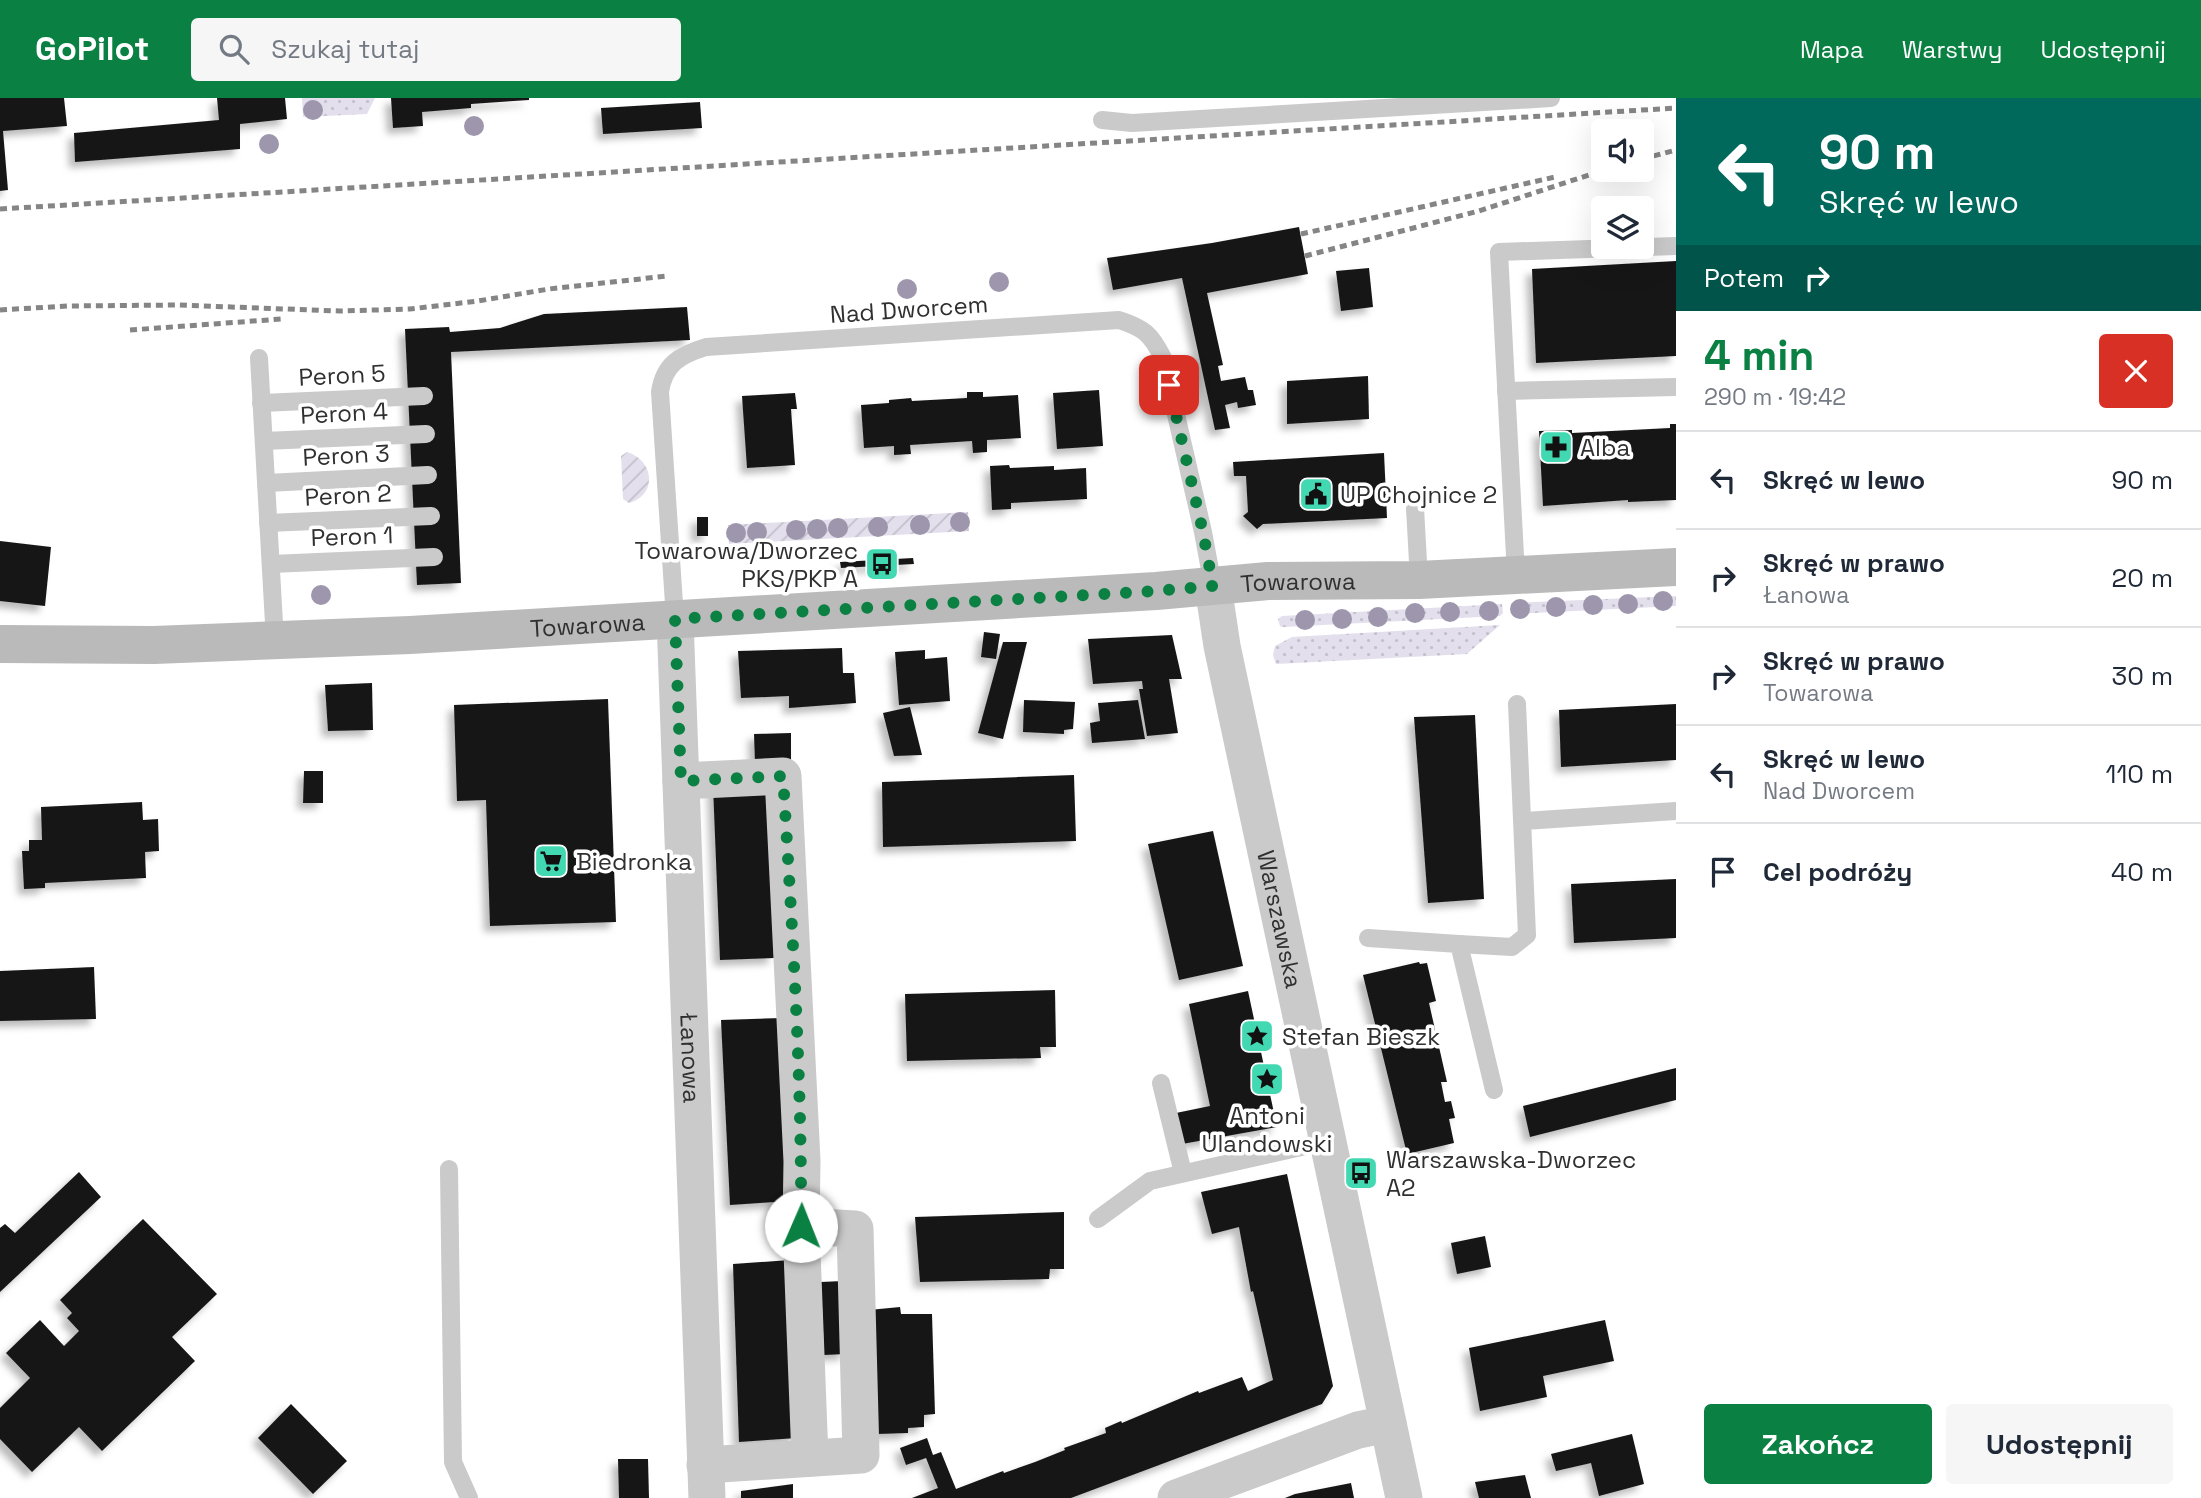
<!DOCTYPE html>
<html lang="pl">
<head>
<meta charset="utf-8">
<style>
  :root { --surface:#fff; --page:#f6f6f7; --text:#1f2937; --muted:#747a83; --line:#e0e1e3; --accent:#0b8043 }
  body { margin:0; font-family:"Space Grotesk",sans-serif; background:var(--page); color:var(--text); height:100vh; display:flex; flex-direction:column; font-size:26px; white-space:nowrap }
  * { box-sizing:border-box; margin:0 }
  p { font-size:23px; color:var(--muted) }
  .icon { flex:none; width:38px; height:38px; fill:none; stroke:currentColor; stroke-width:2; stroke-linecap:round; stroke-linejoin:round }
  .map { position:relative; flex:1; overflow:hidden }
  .panel { display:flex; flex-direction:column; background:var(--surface); width:525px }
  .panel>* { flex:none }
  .banner { background:#00695c; color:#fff; overflow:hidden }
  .buttons { position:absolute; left:1591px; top:21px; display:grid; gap:14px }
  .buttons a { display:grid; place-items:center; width:63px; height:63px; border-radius:7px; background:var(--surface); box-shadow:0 7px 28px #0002; font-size:35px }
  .pin { position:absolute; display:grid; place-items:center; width:60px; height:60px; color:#fff; margin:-30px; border-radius:14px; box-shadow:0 4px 10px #0006 }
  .me { position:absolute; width:77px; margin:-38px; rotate:1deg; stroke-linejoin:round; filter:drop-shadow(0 0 5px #0008) }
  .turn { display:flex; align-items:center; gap:24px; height:147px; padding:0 28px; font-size:32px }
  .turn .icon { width:91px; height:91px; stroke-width:2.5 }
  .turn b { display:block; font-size:49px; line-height:60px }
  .then { display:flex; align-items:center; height:66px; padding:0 28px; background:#0003; gap:14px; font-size:26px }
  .round { display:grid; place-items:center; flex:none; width:74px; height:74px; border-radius:7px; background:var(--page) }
  .overview { display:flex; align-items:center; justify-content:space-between; height:119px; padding:0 28px }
  h1 { font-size:42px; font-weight:700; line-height:52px; color:var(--accent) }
  .action { display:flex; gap:14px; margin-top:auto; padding:14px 28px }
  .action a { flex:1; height:80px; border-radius:7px; background:var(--accent); color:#fff; font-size:28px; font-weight:700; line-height:80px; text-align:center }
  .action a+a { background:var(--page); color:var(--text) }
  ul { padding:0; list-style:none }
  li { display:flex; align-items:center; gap:21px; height:98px; padding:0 28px; border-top:2px solid var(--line) }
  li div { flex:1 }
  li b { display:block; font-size:26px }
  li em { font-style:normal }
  header { display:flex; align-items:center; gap:42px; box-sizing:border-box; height:98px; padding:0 35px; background:var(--accent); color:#fff }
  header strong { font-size:33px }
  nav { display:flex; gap:38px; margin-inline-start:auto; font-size:24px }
  .search { width:490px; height:63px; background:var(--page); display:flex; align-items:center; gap:18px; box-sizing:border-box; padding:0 24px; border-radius:7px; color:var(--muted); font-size:26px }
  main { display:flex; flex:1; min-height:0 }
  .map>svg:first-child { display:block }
</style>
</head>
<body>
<header>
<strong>GoPilot</strong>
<div class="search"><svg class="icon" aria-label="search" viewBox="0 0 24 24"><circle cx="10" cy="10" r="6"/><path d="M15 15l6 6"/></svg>Szukaj tutaj</div>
<nav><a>Mapa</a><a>Warstwy</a><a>Udostępnij</a></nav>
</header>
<main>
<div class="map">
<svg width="1676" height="1400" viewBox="0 0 1676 1400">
  <defs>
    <pattern id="grass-dots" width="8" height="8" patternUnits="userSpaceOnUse" patternTransform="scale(1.75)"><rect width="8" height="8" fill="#e3dfec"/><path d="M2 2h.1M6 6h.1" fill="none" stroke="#c3c0cb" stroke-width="1.8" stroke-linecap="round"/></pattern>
    <pattern id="garden-furrows" width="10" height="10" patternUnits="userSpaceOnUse" patternTransform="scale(1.75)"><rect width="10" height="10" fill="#e3dfec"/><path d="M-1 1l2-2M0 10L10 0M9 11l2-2" fill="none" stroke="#c3c0cb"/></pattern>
    <filter id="shadow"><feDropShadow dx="-6" dy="6" stdDeviation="3.5" flood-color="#0004"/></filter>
  </defs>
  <rect width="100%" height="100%" fill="#fff"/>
  <g fill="url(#grass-dots)">
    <path d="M302,0H375L367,16L303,19Z"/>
    <path d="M1676,498V508L1514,516L1511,514V505Z"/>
    <path d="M1502,506L1503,515L1500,518L1283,529L1280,528L1278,521L1282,518Z"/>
    <path d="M1500,527L1467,556L1276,566L1273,557L1275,548L1292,539Z"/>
  </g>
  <g fill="url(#garden-furrows)">
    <path d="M627,354C654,362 658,397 629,405L623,401L621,358Z"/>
    <path d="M968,414L969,433L729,446L728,427Z"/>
  </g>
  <g fill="#171717" filter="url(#shadow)">
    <path d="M0,0H64L67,28L3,33L8,92L0,93Z"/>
    <path d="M217,0H285L287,21L240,26V51L75,64L74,35L219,22Z"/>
    <path d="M391,0H529V2L471,6V10L422,14L423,28L393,30Z"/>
    <path d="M700,4L702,30L603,36L601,10Z"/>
    <path d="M1299,129L1308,176L1207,195L1223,267L1218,268L1221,283L1245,279L1248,292H1253L1256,307L1238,310L1237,304L1225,307L1230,330L1215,332L1182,180L1113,192L1107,160L1212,145Z"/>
    <path d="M1676,163V258L1536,265L1532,171Z"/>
    <path d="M1369,170L1373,209L1341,213L1336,173Z"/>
    <path d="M687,209L690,242L451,254L461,485L417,487L405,231L449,229L450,234L500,230L544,216Z"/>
    <path d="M1368,278L1369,321L1287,326V283Z"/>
    <path d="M1099,292L1103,348L1057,351L1053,295Z"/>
    <path d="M967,294H983V299L1018,297L1021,340L987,342V354L973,355L972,343L910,347L911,356L894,357V348L864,350L861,307L889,305V302L911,300L912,303L967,300Z"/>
    <path d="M795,295L797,311H791L795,367L747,370L742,298Z"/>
    <path d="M1670,326H1676V402L1628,404V402L1543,408L1539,333L1572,332V335L1670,330Z"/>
    <path d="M1384,355L1387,420L1263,426L1257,431L1243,418L1248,414L1246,378H1234L1233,364Z"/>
    <path d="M1009,367L1010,370L1054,368V372L1086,370L1087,401L1011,405V411L992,412L990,368Z"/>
    <rect x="697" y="419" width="11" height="19"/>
    <path d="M0,443L51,449L45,508L0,503Z"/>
    <path d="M913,460L914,466L841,470L840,464Z"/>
    <path d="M984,534L1000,536L996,561L981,559Z"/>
    <path d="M1172,537L1182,581H1169L1178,635L1147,638L1139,591H1143L1142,583L1093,586L1088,541Z"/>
    <path d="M1003,544H1027L1003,641L978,635Z"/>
    <path d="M842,550L843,575H854L856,605L789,610V598L741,600L738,553Z"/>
    <path d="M925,552V561L947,559L950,603L899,607L895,554Z"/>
    <path d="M372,585L373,632L328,633L325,587Z"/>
    <path d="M608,601L616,824L490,828L486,702L457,703L454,607Z"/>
    <path d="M1024,602L1075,604L1073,631L1064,632V636L1023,634Z"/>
    <path d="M1138,602L1145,641L1092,645L1090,625L1100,623L1098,605Z"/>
    <path d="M1676,606V662L1561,669L1559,612Z"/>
    <path d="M910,609L922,657L894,658L883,615Z"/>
    <path d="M1475,617L1484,801L1428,805L1414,619Z"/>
    <path d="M791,635V662L755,664L754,636Z"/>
    <path d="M304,673H323V705H303Z"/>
    <path d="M1074,677L1076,743L883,749L882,684Z"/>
    <path d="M769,685L774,860L720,862L713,688Z"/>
    <path d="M142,704L143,722L158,721L159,753L145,754L146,780L45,785V790L24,791L22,753H29V742H42L41,709Z"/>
    <path d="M1213,733L1243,868L1179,882L1148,746Z"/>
    <path d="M1676,781V840L1574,845L1571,786Z"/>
    <path d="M1419,864L1420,866L1427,865L1436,903L1429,905L1447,984H1441L1445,1004L1451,1003L1455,1020L1449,1021L1454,1045L1407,1056L1363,877Z"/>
    <path d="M94,869L96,921L0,923V873Z"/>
    <path d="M1055,892L1056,949H1040L1041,960L907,963L905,896Z"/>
    <path d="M1248,893L1277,1029L1182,1046L1176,1015L1210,1008L1189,906Z"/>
    <path d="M782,920L789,1103L730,1107L721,922Z"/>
    <path d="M1676,970V1002L1530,1039L1523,1008Z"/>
    <path d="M79,1074L101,1099L0,1194V1130L5,1126L15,1135Z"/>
    <path d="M1287,1076L1333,1288L1322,1306L1071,1400H912L938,1390L926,1360L906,1367L900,1350L927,1340L933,1357L941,1354L956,1391L1003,1373L1004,1375L1035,1364L1065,1352L1064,1350L1106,1335L1105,1330L1121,1323L1122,1325L1198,1293L1199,1295L1242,1279L1248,1293L1273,1282L1253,1193L1251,1194L1239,1129L1212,1136L1201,1094Z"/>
    <path d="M1064,1114V1171H1050L1049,1181L920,1184L915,1119Z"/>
    <path d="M143,1121L217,1196L172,1239L195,1263L102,1353L79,1329L32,1374L0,1341V1310L30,1280L6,1255L40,1222L64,1248L79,1233L67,1220L72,1215L60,1202Z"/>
    <path d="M1485,1138L1491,1169L1457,1176L1451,1145Z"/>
    <path d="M790,1162L797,1340L739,1344L733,1166Z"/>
    <path d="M843,1183L846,1256L824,1257L821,1184Z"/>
    <path d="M900,1209L901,1216H932L935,1316L924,1317V1329L908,1330V1335L877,1336L869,1212Z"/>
    <path d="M1605,1222L1614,1263L1543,1278L1547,1299L1480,1313L1469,1250Z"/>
    <path d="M291,1306L347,1363L313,1396L258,1340Z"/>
    <path d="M1632,1336L1644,1386L1599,1398L1591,1365L1556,1373L1551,1356Z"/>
    <path d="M618,1361H648L649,1400H619Z"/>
    <path d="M1525,1377L1531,1400H1479L1475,1384Z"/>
    <path d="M1351,1385L1354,1400H1285L1295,1396Z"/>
    <path d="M793,1386V1400H741V1393Z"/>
  </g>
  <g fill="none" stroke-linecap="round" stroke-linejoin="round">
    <g stroke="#cacaca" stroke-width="18">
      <path d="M1102,22L1132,25L1551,0"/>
      <path d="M259,260L275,543"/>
      <path d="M1506,293L1676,289"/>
      <path d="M261,305L424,298"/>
      <path d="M264,343L426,336"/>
      <path d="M266,385L428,377"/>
      <path d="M1415,410L1419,482"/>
      <path d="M268,425L431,418"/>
      <path d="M271,466L434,459"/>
      <path d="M1516,477L1499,154L1676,148"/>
      <path d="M675,521L660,294C664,266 680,257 706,249L1119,222C1144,230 1151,236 1163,260L1203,434L1213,488"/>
      <path d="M1524,723L1676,713"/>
      <path d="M1368,840L1459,846L1494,992"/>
      <path d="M1459,846L1512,849L1527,837L1517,606"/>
      <path d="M1161,985L1183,1075"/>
      <path d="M449,1071L453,1364L469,1400"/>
      <path d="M1098,1121L1150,1083L1328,1043"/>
    </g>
    <g stroke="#cacaca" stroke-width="37">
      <path id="s1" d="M1213,488L1222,548L1404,1400"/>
      <path id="s2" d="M675,521L707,1400"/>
      <path d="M681,683L783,678L802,1063L801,1128L855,1131L861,1357L705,1367"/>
      <path d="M801,1128L810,1360"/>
      <path d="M1176,1400L1358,1332L1388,1326"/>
    </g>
    <path stroke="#bababa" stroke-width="38" id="s3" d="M0,546L154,547L410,537L1156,493L1268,483L1419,482L1676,469"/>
    <g stroke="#858585" stroke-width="5" stroke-dasharray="7 5" stroke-linecap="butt">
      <path d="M1642,61L1676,52"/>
      <path d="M0,111L1676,10"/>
      <path d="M1301,136L1555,79"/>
      <path d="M1305,158L1479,113L1604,72"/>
      <path d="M0,212L67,208L177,207L340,213L410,211L478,203L549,191L667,178"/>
      <path d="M130,232L281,221"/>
    </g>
  </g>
  <g fill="#9e96ac">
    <circle cx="313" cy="12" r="10"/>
    <circle cx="474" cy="28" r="10"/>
    <circle cx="269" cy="46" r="10"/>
    <circle cx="999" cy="184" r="10"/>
    <circle cx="907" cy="191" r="10"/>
    <circle cx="960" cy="424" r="10"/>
    <circle cx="920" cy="427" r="10"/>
    <circle cx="878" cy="429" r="10"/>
    <circle cx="838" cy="430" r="10"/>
    <circle cx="817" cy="431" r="10"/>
    <circle cx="796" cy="432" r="10"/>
    <circle cx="757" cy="434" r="10"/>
    <circle cx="736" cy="435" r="10"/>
    <circle cx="321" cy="497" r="10"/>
    <circle cx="1663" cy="503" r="10"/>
    <circle cx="1628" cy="506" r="10"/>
    <circle cx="1593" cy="507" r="10"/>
    <circle cx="1556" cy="509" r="10"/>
    <circle cx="1520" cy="511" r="10"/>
    <circle cx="1489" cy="513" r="10"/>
    <circle cx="1450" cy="514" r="10"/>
    <circle cx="1415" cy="515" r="10"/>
    <circle cx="1378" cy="519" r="10"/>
    <circle cx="1342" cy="521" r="10"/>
    <circle cx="1305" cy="522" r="10"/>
  </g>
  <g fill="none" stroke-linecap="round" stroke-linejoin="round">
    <path stroke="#0b8043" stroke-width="12" stroke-dasharray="0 21.6" d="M801,1128C802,978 792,828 783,678L681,683L675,521L1156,493L1213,488L1203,434L1169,287"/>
  </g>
  <defs>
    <g id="pharmacy-square" transform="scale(1.75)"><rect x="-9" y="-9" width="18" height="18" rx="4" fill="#41d8b2" stroke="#fff"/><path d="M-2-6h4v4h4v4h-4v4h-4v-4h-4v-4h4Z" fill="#111"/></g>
    <g id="civic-square" transform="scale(1.75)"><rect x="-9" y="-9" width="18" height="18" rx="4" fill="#41d8b2" stroke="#fff"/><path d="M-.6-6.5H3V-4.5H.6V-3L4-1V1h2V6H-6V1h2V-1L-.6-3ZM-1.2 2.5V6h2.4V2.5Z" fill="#111"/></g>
    <g id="bus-square" transform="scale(1.75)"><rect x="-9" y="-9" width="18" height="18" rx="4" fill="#41d8b2" stroke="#fff"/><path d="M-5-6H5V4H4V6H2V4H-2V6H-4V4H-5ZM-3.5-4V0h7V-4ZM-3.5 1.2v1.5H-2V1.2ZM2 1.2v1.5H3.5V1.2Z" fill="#111"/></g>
    <g id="supermarket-square" transform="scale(1.75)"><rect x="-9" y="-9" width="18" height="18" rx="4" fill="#41d8b2" stroke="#fff"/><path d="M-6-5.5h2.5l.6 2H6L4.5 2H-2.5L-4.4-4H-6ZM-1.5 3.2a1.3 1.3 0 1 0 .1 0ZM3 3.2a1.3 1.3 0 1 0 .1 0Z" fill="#111"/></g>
    <g id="sight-square" transform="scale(1.75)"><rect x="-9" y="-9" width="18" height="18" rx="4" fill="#41d8b2" stroke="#fff"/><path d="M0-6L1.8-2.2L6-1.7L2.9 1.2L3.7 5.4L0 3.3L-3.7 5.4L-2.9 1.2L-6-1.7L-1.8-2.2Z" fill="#111"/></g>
  </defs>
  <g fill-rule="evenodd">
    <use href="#pharmacy-square" x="1556" y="349"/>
    <use href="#civic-square" x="1316" y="396"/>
    <use href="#bus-square" x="882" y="466"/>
    <use href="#supermarket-square" x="551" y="763"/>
    <use href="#sight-square" x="1257" y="938"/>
    <use href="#sight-square" x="1267" y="981"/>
    <use href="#bus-square" x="1361" y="1075"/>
  </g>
  <g text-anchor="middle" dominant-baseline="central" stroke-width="7" stroke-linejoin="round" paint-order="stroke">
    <g font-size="24" fill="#303030" stroke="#fff">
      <text transform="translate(909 211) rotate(-4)">Nad Dworcem</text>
      <text transform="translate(342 277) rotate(-3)">Peron 5</text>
      <text transform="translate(344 315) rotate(-3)">Peron 4</text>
      <text transform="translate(346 357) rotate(-3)">Peron 3</text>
      <text transform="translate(348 397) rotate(-3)">Peron 2</text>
      <text transform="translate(352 438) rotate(-2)">Peron 1</text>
      <text stroke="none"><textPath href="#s3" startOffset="1300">Towarowa</textPath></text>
      <text stroke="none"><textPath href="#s3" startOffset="588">Towarowa</textPath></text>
      <text stroke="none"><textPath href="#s1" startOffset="340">Warszawska</textPath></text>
      <text stroke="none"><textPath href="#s2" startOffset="439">Łanowa</textPath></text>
    </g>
    <g font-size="24" fill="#303030" stroke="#fff" text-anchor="start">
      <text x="1580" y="349">Alba</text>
      <text x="1340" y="396">UP Chojnice 2</text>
      <text x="858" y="452" text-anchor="end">Towarowa/Dworzec<tspan x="858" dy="28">PKS/PKP A</tspan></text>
      <text x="576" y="763">Biedronka</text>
      <text x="1282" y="938">Stefan Bieszk</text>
      <text x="1267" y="1017" text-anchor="middle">Antoni<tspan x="1267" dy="28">Ulandowski</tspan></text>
      <text x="1386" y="1061">Warszawska-Dworzec<tspan x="1386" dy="28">A2</tspan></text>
    </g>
  </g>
</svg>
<div class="buttons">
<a><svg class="icon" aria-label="sound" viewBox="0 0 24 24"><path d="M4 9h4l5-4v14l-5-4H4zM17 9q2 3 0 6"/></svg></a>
<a><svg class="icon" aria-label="layers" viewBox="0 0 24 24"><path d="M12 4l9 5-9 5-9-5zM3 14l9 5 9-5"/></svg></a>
</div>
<div class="pin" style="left:1169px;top:287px;background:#d93025"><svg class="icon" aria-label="arrive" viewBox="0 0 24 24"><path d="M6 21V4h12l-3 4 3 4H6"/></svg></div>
<svg class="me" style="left:801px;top:1128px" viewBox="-20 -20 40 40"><circle r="19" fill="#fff"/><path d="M0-13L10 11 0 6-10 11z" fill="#0b8043"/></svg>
</div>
<section class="panel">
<div class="banner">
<div class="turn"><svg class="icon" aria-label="left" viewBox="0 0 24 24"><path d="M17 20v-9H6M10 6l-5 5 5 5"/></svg><div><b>90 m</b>Skręć w lewo</div></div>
<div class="then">Potem<svg class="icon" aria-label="right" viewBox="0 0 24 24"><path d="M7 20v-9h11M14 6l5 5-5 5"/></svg></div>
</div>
<div class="overview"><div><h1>4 min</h1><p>290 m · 19:42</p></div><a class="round" style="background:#d93025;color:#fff"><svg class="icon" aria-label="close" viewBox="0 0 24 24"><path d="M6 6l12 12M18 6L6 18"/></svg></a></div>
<ul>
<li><svg class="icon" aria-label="left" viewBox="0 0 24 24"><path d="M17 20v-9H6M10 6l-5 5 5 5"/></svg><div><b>Skręć w lewo</b></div><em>90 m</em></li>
<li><svg class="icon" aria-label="right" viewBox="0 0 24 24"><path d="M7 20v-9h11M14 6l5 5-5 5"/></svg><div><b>Skręć w prawo</b><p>Łanowa</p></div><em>20 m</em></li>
<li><svg class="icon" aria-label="right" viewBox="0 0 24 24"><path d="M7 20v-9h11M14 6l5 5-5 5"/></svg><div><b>Skręć w prawo</b><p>Towarowa</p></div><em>30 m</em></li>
<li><svg class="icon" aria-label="left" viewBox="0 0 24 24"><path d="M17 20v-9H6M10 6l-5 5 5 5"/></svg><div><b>Skręć w lewo</b><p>Nad Dworcem</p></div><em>110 m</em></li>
<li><svg class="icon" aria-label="arrive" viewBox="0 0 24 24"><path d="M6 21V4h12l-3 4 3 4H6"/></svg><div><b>Cel podróży</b></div><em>40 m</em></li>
</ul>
<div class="action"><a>Zakończ</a><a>Udostępnij</a></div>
</section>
</main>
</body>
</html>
